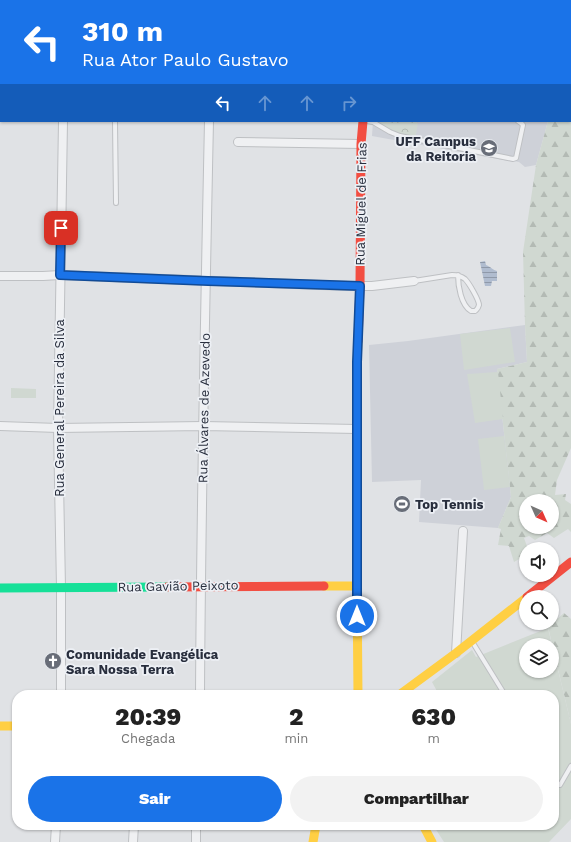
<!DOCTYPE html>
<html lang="pt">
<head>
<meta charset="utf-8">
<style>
  :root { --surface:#fff; --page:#f2f2f2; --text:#222; --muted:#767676; --accent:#1a73e8 }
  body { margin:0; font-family:"Work Sans",sans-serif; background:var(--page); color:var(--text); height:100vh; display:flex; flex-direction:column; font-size:15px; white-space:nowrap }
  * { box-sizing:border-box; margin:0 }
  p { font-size:13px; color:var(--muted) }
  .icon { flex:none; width:22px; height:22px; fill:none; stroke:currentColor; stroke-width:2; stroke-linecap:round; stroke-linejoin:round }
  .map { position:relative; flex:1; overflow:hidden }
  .panel { position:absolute; left:12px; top:690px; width:547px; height:140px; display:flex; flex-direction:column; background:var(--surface); border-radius:16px; box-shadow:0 1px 3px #0004 }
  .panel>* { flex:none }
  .top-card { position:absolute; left:0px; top:0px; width:571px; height:122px; box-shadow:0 1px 3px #0004; background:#1a73e8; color:#fff; overflow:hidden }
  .needle { width:26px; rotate:135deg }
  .controls { position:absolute; left:519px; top:494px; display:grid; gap:8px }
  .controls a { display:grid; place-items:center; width:40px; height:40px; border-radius:50%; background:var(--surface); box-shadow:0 1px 3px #0004; font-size:20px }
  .pin { position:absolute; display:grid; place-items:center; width:34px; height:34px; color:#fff; margin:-17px; border-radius:8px; box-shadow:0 2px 6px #0006 }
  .me { position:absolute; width:44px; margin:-22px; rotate:0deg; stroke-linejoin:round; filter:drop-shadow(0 0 3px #0008) }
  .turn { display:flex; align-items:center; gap:14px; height:84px; padding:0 16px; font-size:18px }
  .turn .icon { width:52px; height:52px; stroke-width:2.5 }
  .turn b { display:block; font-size:28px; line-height:34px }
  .lanes { display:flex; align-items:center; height:38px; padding:0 16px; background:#0003; justify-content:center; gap:20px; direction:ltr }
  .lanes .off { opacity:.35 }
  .eta { display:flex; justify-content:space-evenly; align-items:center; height:68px; text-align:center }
  .eta b { font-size:24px; font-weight:800; line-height:28px }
  .button { display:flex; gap:8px; margin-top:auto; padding:8px 16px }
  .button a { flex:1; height:46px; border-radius:24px; background:var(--accent); color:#fff; font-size:16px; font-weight:800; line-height:46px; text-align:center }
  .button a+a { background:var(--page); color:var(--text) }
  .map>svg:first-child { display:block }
</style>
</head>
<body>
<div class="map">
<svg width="571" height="842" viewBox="0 0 571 842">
  <defs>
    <pattern id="forest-firs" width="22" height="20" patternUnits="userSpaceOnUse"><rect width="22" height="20" fill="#d0d8d1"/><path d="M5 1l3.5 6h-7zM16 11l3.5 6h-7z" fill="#b3bab4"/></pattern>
    <pattern id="park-crowns" width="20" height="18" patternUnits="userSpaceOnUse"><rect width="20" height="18" fill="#d0d8d1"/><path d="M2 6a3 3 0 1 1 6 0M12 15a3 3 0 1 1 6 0" fill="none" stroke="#b3bab4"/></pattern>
    <pattern id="water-rules" width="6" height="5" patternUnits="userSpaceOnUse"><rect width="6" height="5" fill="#b0bccf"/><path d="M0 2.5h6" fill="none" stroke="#8f99a9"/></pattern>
  </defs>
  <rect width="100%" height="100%" fill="#e0e2e5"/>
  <g fill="#ced1d8">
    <path d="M373,121H548L536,165L525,167L519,162L509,160V161L372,136Z"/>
    <path d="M525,325L527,362L497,369L511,497L498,528L419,522L421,480L372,482L369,345L408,341Z"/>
  </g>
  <g fill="url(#forest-firs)" fill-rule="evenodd">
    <path d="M570,27H571V448L557,480L555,495L566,494L565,500L571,504V532L568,529L554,538L547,533L535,540L529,536L524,538L528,549H526V555L514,562L509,546L498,545L501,529L498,528L511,497L497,369L527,362L525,325L523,252L536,165L548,121H570ZM526,501H552V527H526Z"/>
    <path d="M564,613L571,619V724L548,627Z"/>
  </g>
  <path fill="url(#park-crowns)" d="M373,121H415V122L418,123L415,139L400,136Z"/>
  <g fill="#d0d8d1" fill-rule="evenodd">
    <path d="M510,328L515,362L464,370L460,334Z"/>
    <path d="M498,372L503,419L475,423L467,374Z"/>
    <path d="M11,388L36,389V398H11Z"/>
    <path d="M504,436L510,487L484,490L478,439Z"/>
    <path d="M548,628L571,724V819L549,842H444L433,825H554V695H439L432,682L472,650L476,657ZM526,645H552V671H526Z"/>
  </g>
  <g fill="url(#water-rules)">
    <path d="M0,0H322L319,1H1V29H0Z"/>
    <path d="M485,261L486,265C491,267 493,270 497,271V281H492L491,286H485L480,262Z"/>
  </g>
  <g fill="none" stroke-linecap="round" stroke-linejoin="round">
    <g stroke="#bec0c3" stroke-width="6">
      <g id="lane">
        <path d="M115,121L116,203"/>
        <path d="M366,121L373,122L390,132L400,136L513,159L516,158L523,125L521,123L518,121"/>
        <path d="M414,281L452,275C457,275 461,276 465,279C469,283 479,300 479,305C478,309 477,309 475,311H471C461,305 458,286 458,275"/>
        <path d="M473,643L505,695"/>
        <path d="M554,778L557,784L560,785L571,766"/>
      </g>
    </g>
    <g stroke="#bec0c3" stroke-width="10">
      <g id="street">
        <path d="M410,1V0"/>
        <path d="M0,105H1"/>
        <path d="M238,142L361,144"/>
        <path d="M0,276H43L60,275L348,286H372L414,281"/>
        <path d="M0,426L58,428L203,426L357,429"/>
        <path d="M456,653L463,531"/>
        <path d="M61,695V588L58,428L63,121"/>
        <path d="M200,695C201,504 205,312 209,121"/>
        <path d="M55,842L56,825"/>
        <path d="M133,842L134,825"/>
        <path d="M196,842V825"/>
      </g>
    </g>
    <use href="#lane" stroke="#eff0f2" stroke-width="4"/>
    <use href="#street" stroke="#eff0f2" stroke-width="8"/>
    <path stroke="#16e098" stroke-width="9" d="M0,588L167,587"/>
    <g stroke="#ffcf43" stroke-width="9">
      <path d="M423,0V1"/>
      <path d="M0,116H1"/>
      <path d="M324,586H357L358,695"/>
      <path d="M357,586V362L358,341"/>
      <path d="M399,695L456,653L526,598"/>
      <path d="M0,726H17"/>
      <path d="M423,825L432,842"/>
      <path d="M313,842L316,825"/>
    </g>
    <g stroke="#f24e42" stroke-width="9">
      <path d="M358,341L360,286L361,144L363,121"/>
      <path d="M167,587L324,586"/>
      <path d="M527,597L571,562"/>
    </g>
  </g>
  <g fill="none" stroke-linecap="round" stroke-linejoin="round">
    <g stroke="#114b97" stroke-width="10">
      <path id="route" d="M61,228L60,275L208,281L360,286L357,362V616"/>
    </g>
    <use href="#route" stroke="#1a73e8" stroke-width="7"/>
  </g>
  <defs>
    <g id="university-disc" transform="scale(0.9)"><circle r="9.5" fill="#686d78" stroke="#edf0f5"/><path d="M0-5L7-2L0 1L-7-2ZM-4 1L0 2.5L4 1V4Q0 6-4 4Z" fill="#fff"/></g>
    <g id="stadium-disc" transform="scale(0.9)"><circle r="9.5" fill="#686d78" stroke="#edf0f5"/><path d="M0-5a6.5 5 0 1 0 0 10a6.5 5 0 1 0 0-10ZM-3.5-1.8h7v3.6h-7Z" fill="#fff"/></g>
    <g id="church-disc" transform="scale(0.9)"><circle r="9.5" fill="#686d78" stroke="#edf0f5"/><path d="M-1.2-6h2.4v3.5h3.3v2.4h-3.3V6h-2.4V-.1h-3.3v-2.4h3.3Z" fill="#fff"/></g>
  </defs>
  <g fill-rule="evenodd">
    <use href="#university-disc" x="489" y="148"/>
    <use href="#stadium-disc" x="402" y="504"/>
    <use href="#church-disc" x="53" y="661"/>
  </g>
  <g text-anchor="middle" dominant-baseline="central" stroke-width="3.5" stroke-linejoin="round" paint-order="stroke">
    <g font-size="13" font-weight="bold" fill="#282e3d" stroke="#edf0f5" text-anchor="start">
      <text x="476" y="141" text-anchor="end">UFF Campus<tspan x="476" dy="15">da Reitoria</tspan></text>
      <text x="415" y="504">Top Tennis</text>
      <text x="66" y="654">Comunidade Evangélica<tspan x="66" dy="15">Sara Nossa Terra</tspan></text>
    </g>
    <g font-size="13" fill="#282e3d" stroke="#edf0f5">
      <text transform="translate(361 204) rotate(-89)">Rua Miguel de Frias</text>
      <text transform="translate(59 408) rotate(-90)">Rua General Pereira da Silva</text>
      <text transform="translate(204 408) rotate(-89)">Rua Álvares de Azevedo</text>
      <text transform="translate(178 586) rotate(-1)">Rua Gavião Peixoto</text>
    </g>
  </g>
</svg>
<div class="controls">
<a><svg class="needle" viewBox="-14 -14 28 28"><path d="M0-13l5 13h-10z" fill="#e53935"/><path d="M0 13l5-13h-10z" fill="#767676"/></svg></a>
<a><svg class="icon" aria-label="sound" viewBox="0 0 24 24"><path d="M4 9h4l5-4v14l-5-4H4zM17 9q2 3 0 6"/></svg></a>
<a><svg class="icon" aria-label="search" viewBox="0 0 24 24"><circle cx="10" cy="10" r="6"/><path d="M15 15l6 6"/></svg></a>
<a><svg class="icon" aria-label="layers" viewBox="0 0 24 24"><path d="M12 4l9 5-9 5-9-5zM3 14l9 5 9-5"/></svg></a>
</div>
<div class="pin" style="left:61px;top:228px;background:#d93025"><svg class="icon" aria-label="arrive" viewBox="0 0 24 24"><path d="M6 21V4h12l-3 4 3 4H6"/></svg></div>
<svg class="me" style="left:357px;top:616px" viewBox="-20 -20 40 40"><circle r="17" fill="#1a73e8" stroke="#fff" stroke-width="3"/><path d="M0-11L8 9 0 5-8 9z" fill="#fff"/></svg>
<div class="top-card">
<div class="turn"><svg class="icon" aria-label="left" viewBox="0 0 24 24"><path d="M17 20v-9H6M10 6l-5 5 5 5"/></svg><div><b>310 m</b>Rua Ator Paulo Gustavo</div></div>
<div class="lanes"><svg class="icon" aria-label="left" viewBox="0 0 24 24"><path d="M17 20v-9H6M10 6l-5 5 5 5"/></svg><svg class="icon off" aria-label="ahead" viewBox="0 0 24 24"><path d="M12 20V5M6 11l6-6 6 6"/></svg><svg class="icon off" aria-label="ahead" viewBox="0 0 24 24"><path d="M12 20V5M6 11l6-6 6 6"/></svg><svg class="icon off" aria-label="right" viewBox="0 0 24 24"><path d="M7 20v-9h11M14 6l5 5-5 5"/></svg></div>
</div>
<section class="panel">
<div class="eta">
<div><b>20:39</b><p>Chegada</p></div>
<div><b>2</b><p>min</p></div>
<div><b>630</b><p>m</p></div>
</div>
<div class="button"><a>Sair</a><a>Compartilhar</a></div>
</section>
</div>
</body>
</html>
